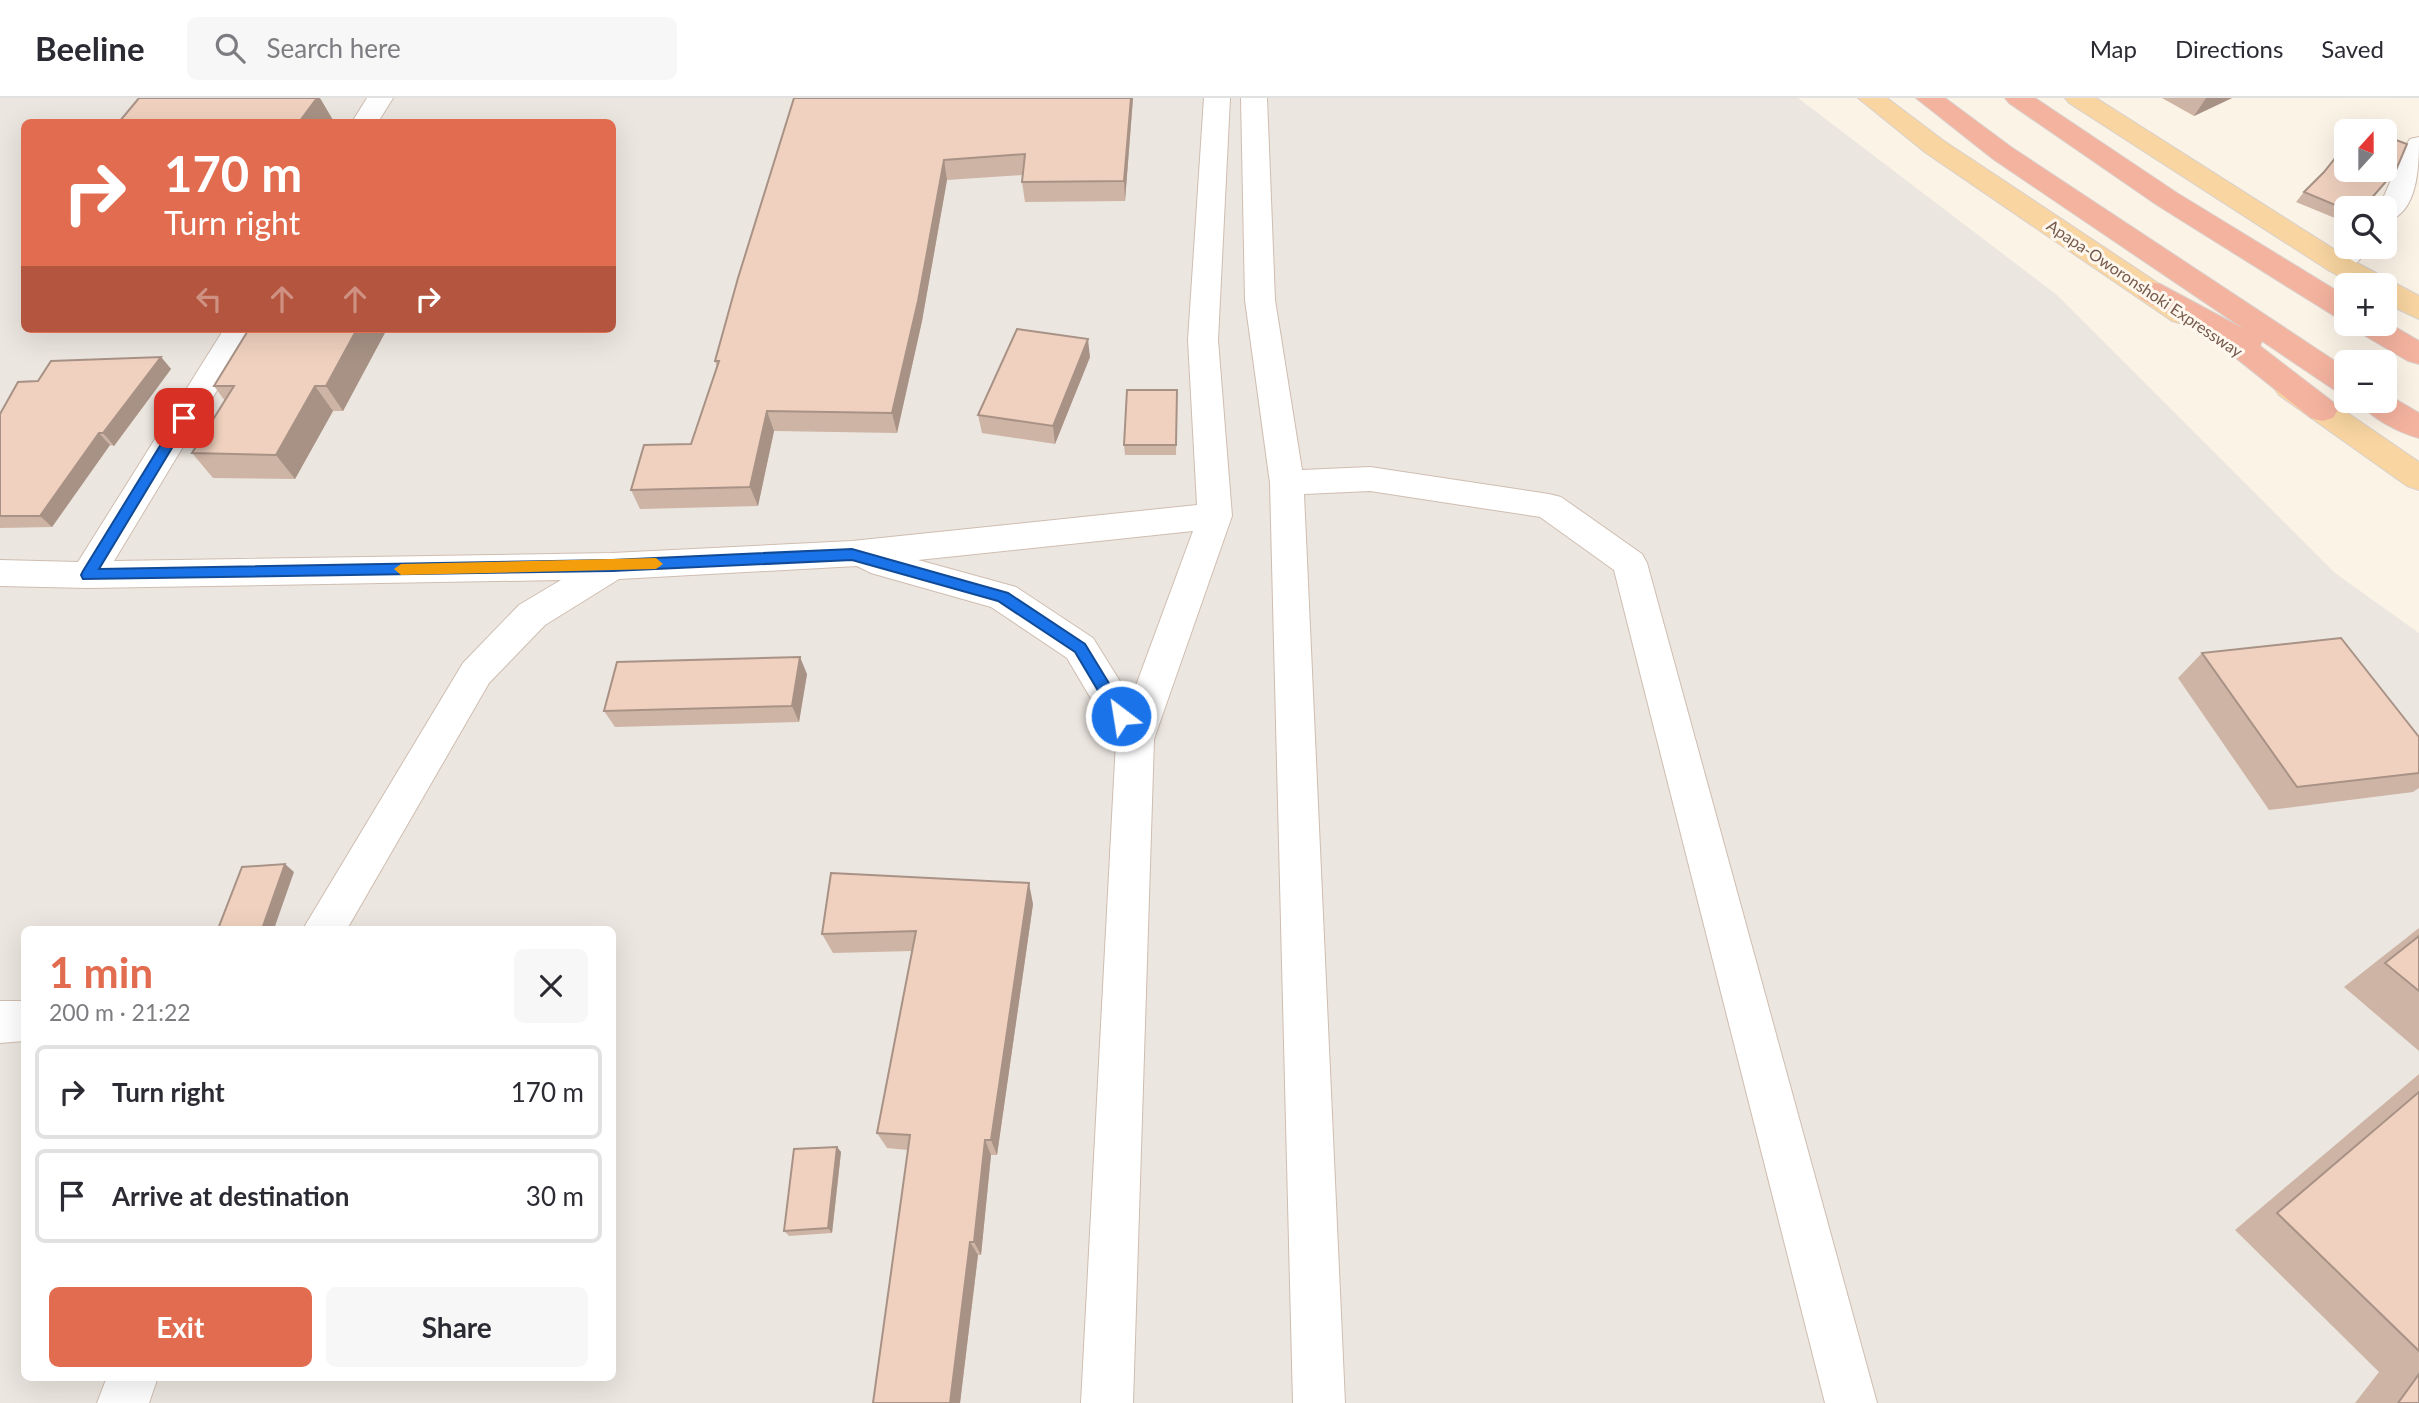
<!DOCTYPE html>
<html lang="en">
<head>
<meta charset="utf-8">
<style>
  :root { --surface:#fff; --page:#f7f7f7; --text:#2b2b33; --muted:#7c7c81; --line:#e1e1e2; --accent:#e26c4f }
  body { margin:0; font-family:Lato,sans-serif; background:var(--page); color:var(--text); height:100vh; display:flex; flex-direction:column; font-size:26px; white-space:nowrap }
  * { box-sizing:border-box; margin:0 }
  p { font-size:23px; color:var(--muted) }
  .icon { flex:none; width:38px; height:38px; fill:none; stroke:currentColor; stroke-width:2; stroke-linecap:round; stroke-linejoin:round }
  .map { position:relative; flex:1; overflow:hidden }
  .sheet { position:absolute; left:21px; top:828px; width:595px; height:455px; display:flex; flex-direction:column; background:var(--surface); border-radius:10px; box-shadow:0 7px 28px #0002 }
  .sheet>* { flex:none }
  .top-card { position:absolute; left:21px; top:21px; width:595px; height:214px; border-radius:10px; box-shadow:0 7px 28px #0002; background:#e26c4f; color:#fff; overflow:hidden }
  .needle { width:46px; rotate:21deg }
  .buttons { position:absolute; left:2334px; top:21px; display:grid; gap:14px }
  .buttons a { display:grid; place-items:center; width:63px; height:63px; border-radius:10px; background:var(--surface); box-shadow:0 7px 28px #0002; font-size:35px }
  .pin { position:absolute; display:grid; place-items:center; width:60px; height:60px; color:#fff; margin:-30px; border-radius:14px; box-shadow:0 4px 10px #0006 }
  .me { position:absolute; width:77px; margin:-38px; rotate:329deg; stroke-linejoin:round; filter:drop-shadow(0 0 5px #0008) }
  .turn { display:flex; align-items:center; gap:24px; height:147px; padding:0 28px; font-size:32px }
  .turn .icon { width:91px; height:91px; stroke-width:2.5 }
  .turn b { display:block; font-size:49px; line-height:60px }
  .lanes { display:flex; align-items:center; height:66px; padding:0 28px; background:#0003; justify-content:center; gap:35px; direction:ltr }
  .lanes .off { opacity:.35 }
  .round { display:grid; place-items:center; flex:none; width:74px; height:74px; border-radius:10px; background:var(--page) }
  .overview { display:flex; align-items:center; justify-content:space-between; height:119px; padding:0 28px }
  h1 { font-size:42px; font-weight:700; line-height:52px; color:var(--accent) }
  .button { display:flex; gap:14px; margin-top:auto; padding:14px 28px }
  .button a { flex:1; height:80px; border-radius:10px; background:var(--accent); color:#fff; font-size:28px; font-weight:700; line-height:80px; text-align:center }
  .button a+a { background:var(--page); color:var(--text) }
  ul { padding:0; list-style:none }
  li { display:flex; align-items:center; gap:21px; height:94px; margin:0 14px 10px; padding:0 14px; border:4px solid var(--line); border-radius:10px }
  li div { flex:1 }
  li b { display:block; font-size:26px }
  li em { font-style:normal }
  header { display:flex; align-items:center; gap:42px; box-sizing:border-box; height:98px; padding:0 35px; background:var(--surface); border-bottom:2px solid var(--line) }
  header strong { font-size:33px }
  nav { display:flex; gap:38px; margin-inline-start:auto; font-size:24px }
  .search { width:490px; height:63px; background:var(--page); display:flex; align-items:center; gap:18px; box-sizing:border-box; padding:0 24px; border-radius:10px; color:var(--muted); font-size:26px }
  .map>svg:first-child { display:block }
</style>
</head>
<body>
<header>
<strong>Beeline</strong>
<div class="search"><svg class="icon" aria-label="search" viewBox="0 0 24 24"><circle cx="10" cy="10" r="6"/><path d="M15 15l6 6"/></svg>Search here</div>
<nav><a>Map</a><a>Directions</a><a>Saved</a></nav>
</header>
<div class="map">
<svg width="2419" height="1305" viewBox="0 0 2419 1305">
  <rect width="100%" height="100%" fill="#fcf3e7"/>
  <path fill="#ece6e0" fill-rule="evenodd" d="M0,0H1798L2057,197L2335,475L2419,535V1305H0ZM24,24H612V231H24ZM24,831H612V1279H24Z"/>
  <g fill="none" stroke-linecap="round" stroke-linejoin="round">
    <g stroke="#cfbdb0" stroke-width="2">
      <g id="minor">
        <path d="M367,0H393L378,24H352Z"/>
        <path d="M1204,0H1230L1218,242L1232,418L1154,641L1133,1305H1081L1116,643L1067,560L991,509L871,475L857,468L619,481L545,527L489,585L347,831H303L463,565L519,507L561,482L88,490L0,488V462L78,464L224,231H254L114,463L612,455L852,443L1197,407L1188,242ZM1193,433L1131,601L1093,540L1016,489L918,462Z"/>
        <path d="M1241,0H1267L1275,202L1302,372L1370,369L1549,396L1561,399L1642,456L1647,465L1877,1305H1825L1614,472L1540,419L1370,393L1304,396L1345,1305H1293L1270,385L1245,202Z"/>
        <path d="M2419,39C2419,67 2419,116 2385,124V110H2375L2381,105L2406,47L2410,41Z"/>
        <path d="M2347,142V149H2369C2359,165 2347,177 2328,172L2324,166Z"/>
        <path d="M0,903H24V943L0,945Z"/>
        <path d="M107,1279H158L149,1305H97Z"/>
      </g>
    </g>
    <g stroke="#d8d1cd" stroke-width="2">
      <g id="major">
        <path d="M1858,0H1887L1944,43L2194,209L2198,216L2194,223L2183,226L2172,223L1926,55Z"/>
        <path d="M2065,0H2096L2348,160L2419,198V221L2385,205V187H2355L2328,172L2069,5Z"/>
        <path d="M2290,279L2301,283L2419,364V392L2407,388L2279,297L2274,290L2279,283Z"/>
      </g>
    </g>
    <g stroke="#d8d1cd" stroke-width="2">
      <g id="highway">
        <path d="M1916,0H1945L2011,49L2347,271V296L2336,293L2262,243L2260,248L2333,304L2338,312L2333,320L2322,323L2311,320L2211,240L2140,200L2135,193L2140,186L2150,184L2160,186L2244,231L1993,61Z"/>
        <path d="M2005,0H2035L2177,95L2347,199V221L2336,219L2157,107L2009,5Z"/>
        <path d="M2385,223L2419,243V266L2408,263L2357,233L2353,226H2385Z"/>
        <path d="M2385,295L2419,315V340C2400,335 2369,320 2359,303H2385Z"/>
      </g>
    </g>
    <use href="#minor" fill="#fff" fill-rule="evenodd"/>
    <use href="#major" fill="#f8d5a1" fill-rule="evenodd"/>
    <use href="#highway" fill="#f4b39f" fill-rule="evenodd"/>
  </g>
  <g fill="#ceb4a4">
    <path d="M794,0H1133L1125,103L1025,104L1022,84L1023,77L947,82L922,223L897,335L774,333L758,408L640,411L631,392L691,346L717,269L715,263Z"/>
    <path d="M2162,0H2232L2194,18Z"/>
    <path d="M2304,94L2347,110V125L2296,104Z"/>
    <path d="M387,231L343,313H333L295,381L213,380L192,355L225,303L214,288Z"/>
    <path d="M161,259L171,271L114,348L110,347L52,429L0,430V316L38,283Z"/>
    <path d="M1090,259L1055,346L982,335L978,317Z"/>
    <path d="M1177,292L1176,357H1125L1124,347Z"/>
    <path d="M2202,555L2419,639V690L2413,694L2269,712L2178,580Z"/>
    <path d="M807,576L799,624L615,629L604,613Z"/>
    <path d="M1033,806L997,1057H991L981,1157H978L960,1305H873L908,1052L887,1050L877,1035L913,853L833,855L822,836Z"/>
    <path d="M2419,830V953L2344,889Z"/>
    <path d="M2419,976V1305H2355L2379,1274L2235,1132Z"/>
    <path d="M837,1049L841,1054L832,1135L789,1138L784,1133Z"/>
  </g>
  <g fill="#a89286">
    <path d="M317,0H320L333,22L331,24H299Z"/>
    <path d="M1131,0H1133L1125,103L1124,83Z"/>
    <path d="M2206,0H2232L2194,18Z"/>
    <path d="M944,62L947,82L922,223L897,335L892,315Z"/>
    <path d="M357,231H387L343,313L326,288Z"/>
    <path d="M1088,241L1090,259L1055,346L1053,328Z"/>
    <path d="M161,259L171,271L114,348L103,335Z"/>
    <path d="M315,288L333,313L295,381L276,357Z"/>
    <path d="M767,313L774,333L758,408L750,389Z"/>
    <path d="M99,335L110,347L52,429L40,418Z"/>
    <path d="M800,559L807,576L799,624L792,608Z"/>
    <path d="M285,766L294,774L274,831H262Z"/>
    <path d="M1029,785L1033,806L997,1057L991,1042Z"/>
    <path d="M985,1042L991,1057L981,1157L974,1144Z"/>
    <path d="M837,1049L841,1054L832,1135L828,1130Z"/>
    <path d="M970,1144L978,1157L960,1305H950Z"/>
  </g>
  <g fill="#f0d1bf" stroke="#a89286" stroke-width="2">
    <path d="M139,0H317L299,24H119Z"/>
    <path d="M794,0H1131L1124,83L1022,84L1025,56L944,62L918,203L892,315L767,313L750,389L631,392L644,347L691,346L719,263H715L738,180Z"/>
    <path d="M2359,28L2373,33H2356Z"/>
    <path d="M2385,38L2407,46L2396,72L2363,110H2347V112L2304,94L2324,74L2347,45V72H2385Z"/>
    <path d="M249,231H357L326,288H315L276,357L192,355L234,288H214Z"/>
    <path d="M1017,231L1088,241L1053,328L978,317Z"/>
    <path d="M161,259L103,335H99L40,418H0V316L18,284L38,283L51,263Z"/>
    <path d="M1127,292H1177L1176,347H1124Z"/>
    <path d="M2341,540L2419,639V675L2297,689L2202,555Z"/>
    <path d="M800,559L792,608L604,613L617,564Z"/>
    <path d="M285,766L262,831H218L242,769Z"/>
    <path d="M831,775L1029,785L991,1042H985L974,1144H970L950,1305H873L910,1037L877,1035L916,833L822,836Z"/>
    <path d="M2419,838V893L2385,865Z"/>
    <path d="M2419,994V1253L2277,1115Z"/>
    <path d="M837,1049L828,1130L784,1133L794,1051Z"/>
    <path d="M2419,1276V1305H2398Z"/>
  </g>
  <path fill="#1a73e8" stroke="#114b97" stroke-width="2" d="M184,316L190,320L99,471L612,462L852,451L1008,495L1085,546L1129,618L1127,623H1116L1075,554L998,503L852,462L612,473L83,481L81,477L83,473L179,317Z"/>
  <path fill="#f59e0b" d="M656,460L663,466L656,471L401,477L394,471L401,466Z"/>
  <g text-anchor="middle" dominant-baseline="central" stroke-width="6" stroke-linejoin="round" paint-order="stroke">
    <g font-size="16" fill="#75594c" stroke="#fef7ed">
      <text transform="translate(2145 190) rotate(34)">Apapa-Oworonshoki Expressway</text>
    </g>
  </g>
</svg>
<div class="buttons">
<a><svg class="needle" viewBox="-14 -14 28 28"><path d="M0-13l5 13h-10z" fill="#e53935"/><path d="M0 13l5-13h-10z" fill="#7c7c81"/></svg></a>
<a><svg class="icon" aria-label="search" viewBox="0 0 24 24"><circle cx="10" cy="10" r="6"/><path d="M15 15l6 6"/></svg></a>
<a>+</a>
<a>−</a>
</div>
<div class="pin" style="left:184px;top:320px;background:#d93025"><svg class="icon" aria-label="arrive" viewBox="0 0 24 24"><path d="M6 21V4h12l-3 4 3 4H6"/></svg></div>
<svg class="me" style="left:1121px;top:618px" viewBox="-20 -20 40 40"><circle r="17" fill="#1a73e8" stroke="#fff" stroke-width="3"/><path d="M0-11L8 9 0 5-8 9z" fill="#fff"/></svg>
<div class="top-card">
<div class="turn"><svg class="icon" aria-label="right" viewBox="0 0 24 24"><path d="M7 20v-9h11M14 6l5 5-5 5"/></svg><div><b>170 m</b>Turn right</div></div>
<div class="lanes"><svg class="icon off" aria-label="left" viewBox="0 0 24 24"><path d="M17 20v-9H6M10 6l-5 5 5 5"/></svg><svg class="icon off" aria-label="ahead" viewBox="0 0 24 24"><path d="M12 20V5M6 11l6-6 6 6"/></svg><svg class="icon off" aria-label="ahead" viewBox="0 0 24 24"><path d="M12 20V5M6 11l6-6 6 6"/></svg><svg class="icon" aria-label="right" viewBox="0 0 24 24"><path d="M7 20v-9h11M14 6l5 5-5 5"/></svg></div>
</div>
<section class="sheet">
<div class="overview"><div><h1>1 min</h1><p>200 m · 21:22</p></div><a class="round"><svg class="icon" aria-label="close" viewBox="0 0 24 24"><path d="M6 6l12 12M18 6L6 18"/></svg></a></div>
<ul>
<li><svg class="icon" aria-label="right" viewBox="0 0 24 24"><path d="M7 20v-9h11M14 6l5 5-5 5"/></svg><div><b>Turn right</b></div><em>170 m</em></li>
<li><svg class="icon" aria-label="arrive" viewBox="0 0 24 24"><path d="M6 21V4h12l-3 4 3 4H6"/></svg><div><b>Arrive at destination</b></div><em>30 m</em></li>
</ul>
<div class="button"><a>Exit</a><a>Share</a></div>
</section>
</div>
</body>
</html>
